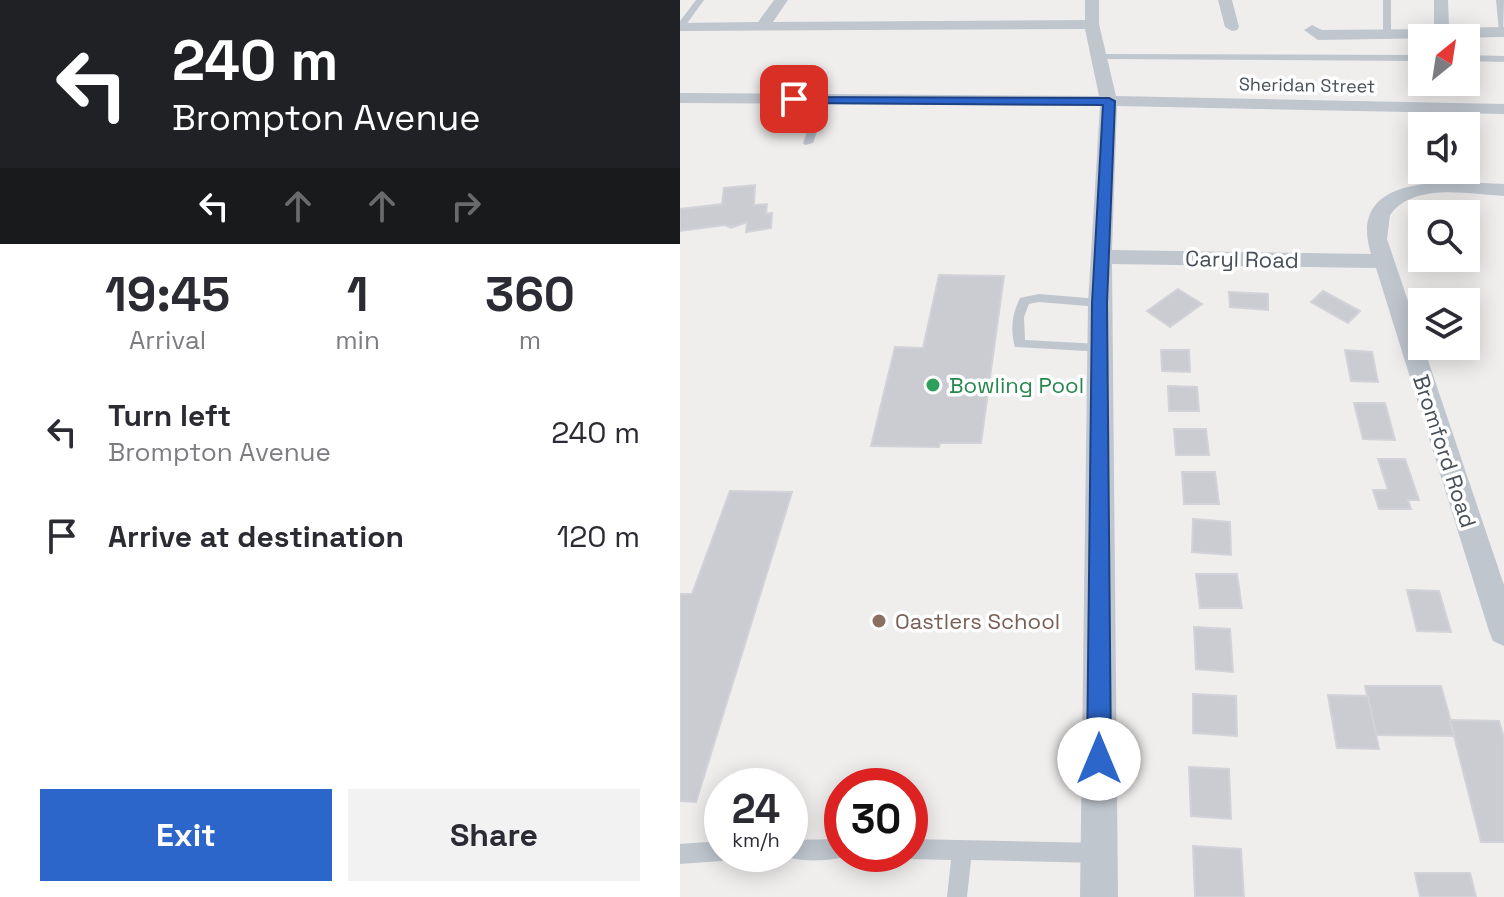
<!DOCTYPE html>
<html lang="en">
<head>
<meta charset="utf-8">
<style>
  :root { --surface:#fff; --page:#f2f2f3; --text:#2b2b33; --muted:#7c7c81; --accent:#2c66cb }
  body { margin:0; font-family:"Space Grotesk",sans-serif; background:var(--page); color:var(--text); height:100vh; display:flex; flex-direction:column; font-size:30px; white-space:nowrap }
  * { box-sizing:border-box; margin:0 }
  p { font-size:26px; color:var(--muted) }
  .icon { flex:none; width:44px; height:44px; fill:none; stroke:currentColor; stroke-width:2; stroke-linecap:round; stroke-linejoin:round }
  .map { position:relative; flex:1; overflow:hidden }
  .panel { display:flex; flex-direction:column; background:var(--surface); width:680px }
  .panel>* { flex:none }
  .banner { background:#202124; color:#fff; overflow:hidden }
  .needle { width:52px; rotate:30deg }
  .buttons { position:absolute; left:728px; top:24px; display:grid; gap:16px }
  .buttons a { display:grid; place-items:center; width:72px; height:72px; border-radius:0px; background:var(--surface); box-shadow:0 4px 20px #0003; font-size:40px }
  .speed { position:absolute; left:24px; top:768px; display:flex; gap:16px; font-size:40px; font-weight:700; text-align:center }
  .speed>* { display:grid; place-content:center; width:104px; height:104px; border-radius:50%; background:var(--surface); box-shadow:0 4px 20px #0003; line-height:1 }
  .speed small { font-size:20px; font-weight:400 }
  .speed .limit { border:12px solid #d22; background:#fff; color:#111 }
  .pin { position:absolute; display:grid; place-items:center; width:68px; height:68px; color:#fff; margin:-34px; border-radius:16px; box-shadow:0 4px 12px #0006 }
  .me { position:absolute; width:88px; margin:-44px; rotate:0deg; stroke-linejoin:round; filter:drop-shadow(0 0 6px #0008) }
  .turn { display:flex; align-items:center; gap:28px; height:168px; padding:0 40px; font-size:36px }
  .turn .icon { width:104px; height:104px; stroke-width:2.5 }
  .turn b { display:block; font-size:56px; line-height:68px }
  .lanes { display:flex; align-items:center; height:76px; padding:0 40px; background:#0003; justify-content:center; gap:40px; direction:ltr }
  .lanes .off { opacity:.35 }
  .eta { display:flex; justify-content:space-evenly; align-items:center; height:136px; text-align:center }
  .eta b { font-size:48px; font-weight:700; line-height:56px }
  .primary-button { display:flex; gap:16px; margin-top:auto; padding:16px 40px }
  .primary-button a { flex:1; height:92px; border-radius:0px; background:var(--accent); color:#fff; font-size:32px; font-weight:700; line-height:92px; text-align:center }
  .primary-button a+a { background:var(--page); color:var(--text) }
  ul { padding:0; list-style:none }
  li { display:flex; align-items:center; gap:24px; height:104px; padding:0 40px }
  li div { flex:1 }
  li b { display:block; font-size:30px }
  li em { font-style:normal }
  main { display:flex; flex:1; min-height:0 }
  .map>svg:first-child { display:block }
</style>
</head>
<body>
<main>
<section class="panel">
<div class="banner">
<div class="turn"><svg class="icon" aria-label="left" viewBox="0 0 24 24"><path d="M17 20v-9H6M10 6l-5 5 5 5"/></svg><div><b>240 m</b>Brompton Avenue</div></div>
<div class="lanes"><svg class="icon" aria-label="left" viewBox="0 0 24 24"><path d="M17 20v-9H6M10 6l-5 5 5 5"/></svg><svg class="icon off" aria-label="ahead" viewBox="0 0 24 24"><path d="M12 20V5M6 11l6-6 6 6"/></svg><svg class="icon off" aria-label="ahead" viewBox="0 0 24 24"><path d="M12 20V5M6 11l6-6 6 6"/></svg><svg class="icon off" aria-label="right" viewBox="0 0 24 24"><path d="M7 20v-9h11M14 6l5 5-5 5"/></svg></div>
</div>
<div class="eta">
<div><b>19:45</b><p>Arrival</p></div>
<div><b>1</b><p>min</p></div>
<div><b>360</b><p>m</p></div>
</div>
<ul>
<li><svg class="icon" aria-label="left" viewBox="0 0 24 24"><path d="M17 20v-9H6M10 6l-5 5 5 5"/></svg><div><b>Turn left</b><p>Brompton Avenue</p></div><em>240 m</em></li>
<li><svg class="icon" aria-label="arrive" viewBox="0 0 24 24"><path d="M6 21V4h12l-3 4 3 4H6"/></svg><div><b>Arrive at destination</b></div><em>120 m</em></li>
</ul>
<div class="primary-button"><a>Exit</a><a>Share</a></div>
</section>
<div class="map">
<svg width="824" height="897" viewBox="0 0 824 897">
  <rect width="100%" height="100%" fill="#f0eded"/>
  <g fill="#caccd1" stroke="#d2d3d8" stroke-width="2">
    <path d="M75,185L74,205L87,204L86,214L92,213L91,228L66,232L67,222L51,228L45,225L0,231V209L42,204L44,188Z"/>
    <path d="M259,275L324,276L301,443H260L259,447L191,446L215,347L243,348Z"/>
    <path d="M498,289L522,304L490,327L467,311Z"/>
    <path d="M643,291L680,311L668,323L631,302Z"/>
    <path d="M549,292L588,294V310L550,307Z"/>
    <path d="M481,350H509L510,372L482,371Z"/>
    <path d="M665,350L692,352L698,382L671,381Z"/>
    <path d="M488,386L517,387L519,411H489Z"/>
    <path d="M674,403H705L715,440L683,439Z"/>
    <path d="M494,429H526L529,455H496Z"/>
    <path d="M698,459H725L739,500H728L731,509H699L693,490H708Z"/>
    <path d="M502,472H535L539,504H504Z"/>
    <path d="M50,491L112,492L16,802L0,801V594H12Z"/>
    <path d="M513,519L550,522L551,555L512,552Z"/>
    <path d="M516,574H557L562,608H520Z"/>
    <path d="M727,590L759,591L771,632L737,631Z"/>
    <path d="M514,627L550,629L553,672L516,669Z"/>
    <path d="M685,686H761L775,736L696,735Z"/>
    <path d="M513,694L556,696L557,736L513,733Z"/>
    <path d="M648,695L688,696L699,749L657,748Z"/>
    <path d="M770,720L819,721L824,738V842H801Z"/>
    <path d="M509,767L549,769L551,819L511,816Z"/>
    <path d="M513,846L561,849L564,897H515Z"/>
    <path d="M735,873H790L796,897H740Z"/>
  </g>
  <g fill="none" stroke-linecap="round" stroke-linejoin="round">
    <g fill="#bfc6ce" fill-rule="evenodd">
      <path d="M16,0H24L3,29H0V21Z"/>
      <path d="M703,0H711V33L707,35L703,33Z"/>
      <path d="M816,0H824L823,34L819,32Z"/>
      <path d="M418,54L742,55V61L421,59L417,56Z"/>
      <path d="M786,55L824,56V62L786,61Z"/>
      <path d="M140,98L148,100L133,143L125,145L123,143Z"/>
      <path d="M359,294L419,299L425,303L419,307L359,302L349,304L344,317L345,340L420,344L426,349L424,352L335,347C330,330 332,314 340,298Z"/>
      <path d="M162,839V854H170C159,862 111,863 102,854H110V840Z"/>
      <path d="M230,839L419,843L426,846L429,853L426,860L419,863L291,860L287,897H267L271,860L230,859L223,856L222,854H230Z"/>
      <path d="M42,841V854H51L49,858L42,861L0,864V844Z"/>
    </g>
    <g fill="#bfc6ce" fill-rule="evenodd">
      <path d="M94,0H108L93,22L405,20V0H419V24L436,96L824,104V114L437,106L432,250L691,254C665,170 774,182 824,184V196C788,194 734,182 710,215L707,239L824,585V646L813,641L809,631L696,268L432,264L438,897H400L408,303L420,106L0,103V93L419,96L405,29L0,31V23L78,22Z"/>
      <path d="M538,0H552L559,27L557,30L552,31L545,27Z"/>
      <path d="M754,0H768L769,28L824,27V37L638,40L624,30L632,25L642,30L754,29Z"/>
    </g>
  </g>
  <path fill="#2c66cb" stroke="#1d4284" stroke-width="2" d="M110,97L429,98L435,101L427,303L431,759L428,767L419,771L411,767L407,759L412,303L423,105L114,103L108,99Z"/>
  <circle fill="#2e9e5b" stroke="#fff" stroke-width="3" cx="253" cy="385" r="8"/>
  <circle fill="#8d6e63" stroke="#fff" stroke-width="3" cx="199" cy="621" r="8"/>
  <g text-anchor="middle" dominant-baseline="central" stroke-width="7" stroke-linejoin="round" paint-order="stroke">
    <g font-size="18" fill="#474f58" stroke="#fff">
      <text transform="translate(627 85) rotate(1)">Sheridan Street</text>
    </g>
    <g font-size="22" fill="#474f58" stroke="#fff">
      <text transform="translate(562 259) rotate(1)">Caryl Road</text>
      <text transform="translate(765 451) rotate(72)">Bromford Road</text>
    </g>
    <g font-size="22" fill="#27864d" stroke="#fff" text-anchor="start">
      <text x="269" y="385">Bowling Pool</text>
    </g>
    <g font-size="22" fill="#785e54" stroke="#fff" text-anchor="start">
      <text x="215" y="621">Oastlers School</text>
    </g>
  </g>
</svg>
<div class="buttons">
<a><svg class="needle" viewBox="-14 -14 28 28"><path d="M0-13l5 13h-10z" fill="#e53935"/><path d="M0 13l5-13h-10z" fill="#7c7c81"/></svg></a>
<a><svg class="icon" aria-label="sound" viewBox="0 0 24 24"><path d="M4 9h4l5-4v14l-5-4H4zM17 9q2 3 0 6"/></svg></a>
<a><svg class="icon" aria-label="search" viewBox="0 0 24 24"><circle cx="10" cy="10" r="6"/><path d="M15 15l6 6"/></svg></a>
<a><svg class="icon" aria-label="layers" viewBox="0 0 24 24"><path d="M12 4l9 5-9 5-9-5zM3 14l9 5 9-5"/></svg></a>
</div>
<div class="speed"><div>24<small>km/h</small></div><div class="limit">30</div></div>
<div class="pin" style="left:114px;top:99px;background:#d93025"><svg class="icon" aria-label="arrive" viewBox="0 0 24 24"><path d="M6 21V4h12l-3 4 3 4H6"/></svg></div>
<svg class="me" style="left:419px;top:759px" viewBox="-20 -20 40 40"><circle r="19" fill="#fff"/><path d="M0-13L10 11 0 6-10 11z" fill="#2c66cb"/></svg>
</div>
</main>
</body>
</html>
